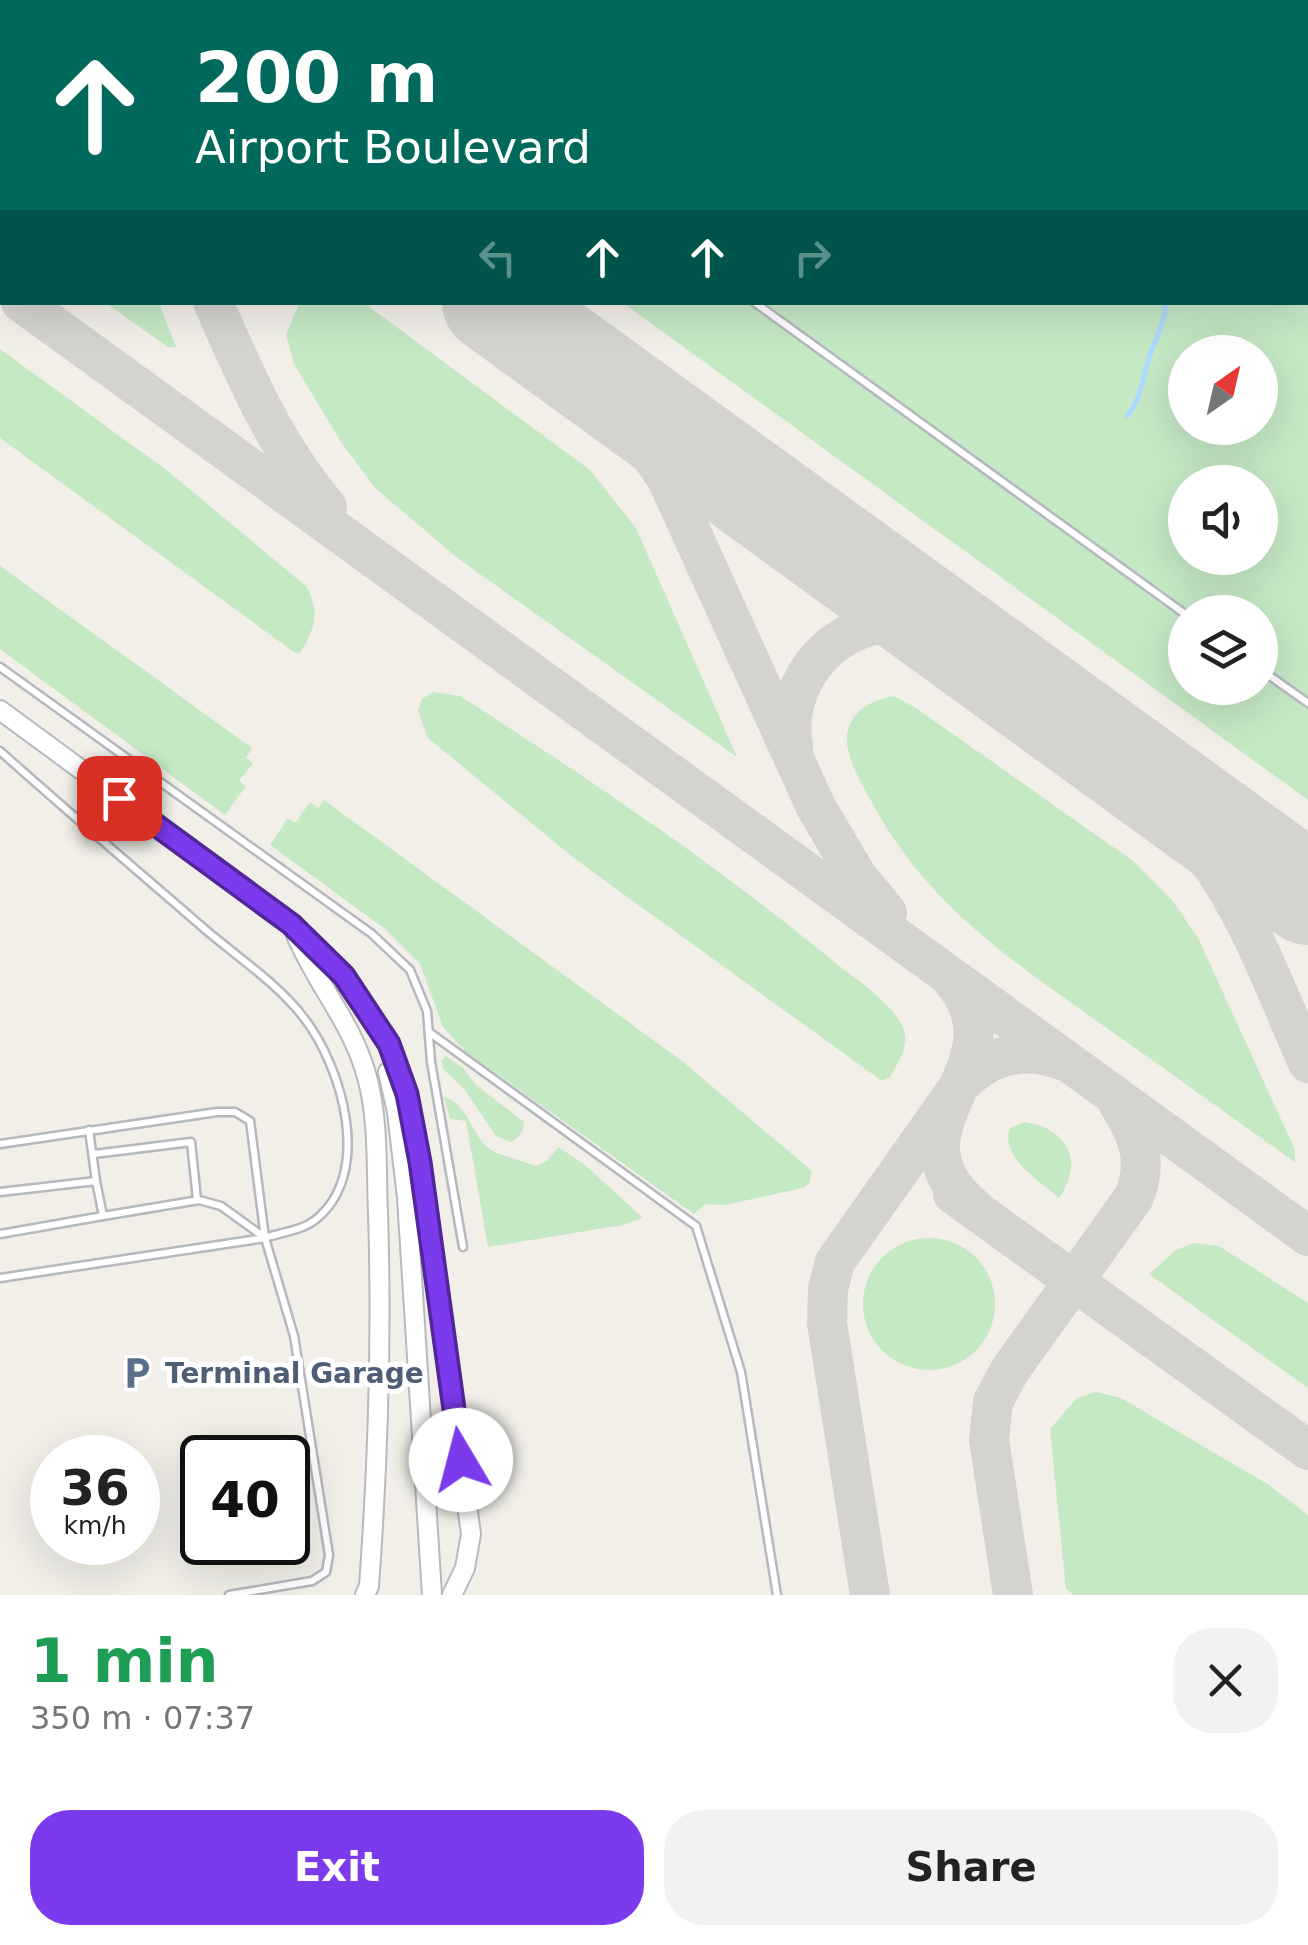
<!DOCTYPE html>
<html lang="en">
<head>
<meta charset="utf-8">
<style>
  :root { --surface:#fff; --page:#f2f2f2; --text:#222; --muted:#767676; --accent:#7c3aed }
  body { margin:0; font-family:"DejaVu Sans",sans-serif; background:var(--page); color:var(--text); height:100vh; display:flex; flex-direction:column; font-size:38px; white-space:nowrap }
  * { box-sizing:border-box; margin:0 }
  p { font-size:32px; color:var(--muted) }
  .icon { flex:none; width:55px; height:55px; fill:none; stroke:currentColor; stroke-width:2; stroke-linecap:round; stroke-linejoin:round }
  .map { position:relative; height:1595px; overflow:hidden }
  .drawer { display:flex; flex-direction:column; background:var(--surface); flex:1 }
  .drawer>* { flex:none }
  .banner { position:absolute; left:0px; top:0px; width:1310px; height:305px; box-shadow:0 10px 40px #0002; background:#00695c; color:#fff; overflow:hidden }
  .needle { width:65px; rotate:34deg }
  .controls { position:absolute; left:1168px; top:335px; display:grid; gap:20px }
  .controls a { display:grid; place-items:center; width:110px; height:110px; border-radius:50%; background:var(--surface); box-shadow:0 10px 40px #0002; font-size:50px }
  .speed { position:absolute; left:30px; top:1435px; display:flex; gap:20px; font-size:50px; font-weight:700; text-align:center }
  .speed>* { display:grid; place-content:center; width:130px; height:130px; border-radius:50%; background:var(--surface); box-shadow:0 10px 40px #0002; line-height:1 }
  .speed small { font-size:25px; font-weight:400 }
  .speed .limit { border:5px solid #111; border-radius:15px; background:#fff; color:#111 }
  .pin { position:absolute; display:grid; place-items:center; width:85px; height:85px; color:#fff; margin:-42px; border-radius:20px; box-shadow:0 5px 15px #0006 }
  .me { position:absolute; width:110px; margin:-55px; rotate:352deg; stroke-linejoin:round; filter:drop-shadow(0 0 8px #0008) }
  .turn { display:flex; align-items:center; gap:35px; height:210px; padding:0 30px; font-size:45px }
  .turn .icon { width:130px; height:130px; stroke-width:2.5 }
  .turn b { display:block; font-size:70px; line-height:85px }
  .lanes { display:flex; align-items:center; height:95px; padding:0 30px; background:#0003; justify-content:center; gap:50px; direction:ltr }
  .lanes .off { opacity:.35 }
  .round { display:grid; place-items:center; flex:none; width:105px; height:105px; border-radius:40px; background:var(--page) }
  .summary { display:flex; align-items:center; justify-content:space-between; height:170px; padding:0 30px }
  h1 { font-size:60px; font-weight:700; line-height:75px; color:#1e9e55 }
  .button { display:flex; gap:20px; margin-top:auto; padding:20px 30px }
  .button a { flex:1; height:115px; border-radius:40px; background:var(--accent); color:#fff; font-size:40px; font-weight:700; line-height:115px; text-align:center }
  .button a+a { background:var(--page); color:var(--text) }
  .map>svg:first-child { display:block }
</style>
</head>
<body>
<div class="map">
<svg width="1308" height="1595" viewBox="0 0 1308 1595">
  <rect width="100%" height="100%" fill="#f1efe8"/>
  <g fill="#c5e8c5" fill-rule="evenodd">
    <path d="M425,0H1308V201V2H422Z"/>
    <path d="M1308,286V698L1260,663V612H1190L761,303L1308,302ZM1185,352H1260V428H1185ZM1185,482H1260V558H1185Z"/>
    <path d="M300,302L364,303L590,470L636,528L737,757L460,560L375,488L341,442L294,364L286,335Z"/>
    <path d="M106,303H159L176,347H168Z"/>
    <path d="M623,303H747L1185,619V688H1260V673L1308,707V800Z"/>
    <path d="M0,349L169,472L307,587C320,614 315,628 300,653L294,652L0,438Z"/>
    <path d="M0,566L252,748L246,758L253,763L239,781L246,786L225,815L0,649Z"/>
    <path d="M433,692L460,696C588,778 714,863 832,960C854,979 891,1000 903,1028C911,1045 898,1062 890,1077L882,1081L575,859L428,738L418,711L422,699Z"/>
    <path d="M894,696L916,708L1133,861L1172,900L1198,938L1295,1150V1162C1237,1121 1179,1079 1121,1038C1025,969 932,913 874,806C863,786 850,766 847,744C844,715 869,700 894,696Z"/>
    <path d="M324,800L682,1061L812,1171L809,1183L803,1188L725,1205L706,1204L694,1214L466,1052L443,1027L420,964L384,928L270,845L288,818L295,823L310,802L318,808Z"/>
    <path d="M446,1056L463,1068L476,1085L523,1121C526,1130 518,1139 510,1142L496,1136L464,1089L443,1069L441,1060Z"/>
    <path d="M444,1097C469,1104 471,1136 491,1150C499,1155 526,1162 536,1166L547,1161L558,1147L584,1164L643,1218L623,1225L488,1247L466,1121L450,1119Z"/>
    <path d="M1024,1122C1067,1127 1085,1162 1059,1198C1041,1182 999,1157 1010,1128Z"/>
    <circle cx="929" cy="1304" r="66"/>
    <path d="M1194,1243L1219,1246L1308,1303V1388L1149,1274L1176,1250Z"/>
    <path d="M1096,1392L1121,1398L1269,1485L1308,1515V1595H1074L1066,1589L1050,1429L1077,1398Z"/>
  </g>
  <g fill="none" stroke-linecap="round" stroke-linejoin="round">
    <g stroke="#aadaff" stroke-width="5">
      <path d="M1243,2V0"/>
      <path d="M1127,416C1140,401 1142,383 1147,364C1154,339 1163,332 1166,302"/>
    </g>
    <g stroke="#d4d3d0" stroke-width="40">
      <path d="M52,0L54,2"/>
      <path d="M0,13L2,14"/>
      <path d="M21,302L1308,1236"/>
      <path d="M213,302C245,375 275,446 327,507"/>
      <path d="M507,313C567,364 624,413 667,479L816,807L856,875L887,913"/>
      <path d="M1053,709C1107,753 1161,795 1202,851C1249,914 1276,991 1308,1063"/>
      <path d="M793,746C781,680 839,614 908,624C941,630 969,652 998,669"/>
      <path d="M952,980C1026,1066 878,1127 973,1207"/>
      <path d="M953,1194L1308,1450"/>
      <path d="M870,1595L827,1323L828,1289L835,1262L957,1089C983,1057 1021,1045 1061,1060"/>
      <path d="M1013,1595L989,1440L993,1402L1010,1370L1134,1197C1149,1160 1138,1135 1118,1103"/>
    </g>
    <g stroke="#d4d3d0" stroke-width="102">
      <path d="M75,0L79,2"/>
      <path d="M493,302L1308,894"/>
    </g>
    <g stroke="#b5b8bc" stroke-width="11">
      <g id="lane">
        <path d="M356,0L358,2"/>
        <path d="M415,2L416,0"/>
        <path d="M1308,223V220"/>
        <path d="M1308,272V273"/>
        <path d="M754,302L1185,614"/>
        <path d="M0,667L372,934L410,970L427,1011L431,1062L463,1247"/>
        <path d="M1260,669L1308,703"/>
        <path d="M0,751C68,812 138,871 207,931C239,958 279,985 304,1018C342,1067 374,1174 315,1220C301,1231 281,1232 265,1238L0,1278"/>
        <path d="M429,1032L696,1226L741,1372L777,1595"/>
        <path d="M89,1130L96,1181"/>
        <path d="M0,1144L217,1112H235L250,1121L265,1238L294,1336L329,1555L326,1572L312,1581L229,1595"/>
        <path d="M94,1154L191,1142L197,1200"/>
        <path d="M0,1192L96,1181L103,1216L199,1200L221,1206L264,1237"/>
        <path d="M0,1234L103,1216"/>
      </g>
    </g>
    <g stroke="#b6babf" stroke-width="22">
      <g id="secondary">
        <path d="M0,710L291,924L344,976L389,1044L407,1094L419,1161L471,1534L465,1568L452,1595"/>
        <path d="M296,935C317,985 353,1024 367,1077C379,1121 376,1168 378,1213C382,1338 378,1463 369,1586L365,1595"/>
        <path d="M388,1072L397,1112L407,1198L432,1595"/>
      </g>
    </g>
    <use href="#lane" stroke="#fff" stroke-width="6"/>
    <use href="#secondary" stroke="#fff" stroke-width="18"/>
  </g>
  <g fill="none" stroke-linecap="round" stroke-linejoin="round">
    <g stroke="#51269a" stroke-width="25">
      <path id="route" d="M119,798L291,924L344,976L389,1044L407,1094L420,1162L461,1460"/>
    </g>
    <use href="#route" stroke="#7c3aed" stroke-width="18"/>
  </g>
  <defs>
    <g id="parking-bare" transform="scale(2.7)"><path d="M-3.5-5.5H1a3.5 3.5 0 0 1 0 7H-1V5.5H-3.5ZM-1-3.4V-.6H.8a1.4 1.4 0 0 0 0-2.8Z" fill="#5c6f8a" stroke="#fff" stroke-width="2.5" paint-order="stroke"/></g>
  </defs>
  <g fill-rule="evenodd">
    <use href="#parking-bare" x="137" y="1373"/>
  </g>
  <g text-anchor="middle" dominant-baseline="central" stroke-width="10" stroke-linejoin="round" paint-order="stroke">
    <g font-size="28" font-weight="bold" fill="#4e5e75" stroke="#fff" text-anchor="start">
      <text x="165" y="1373">Terminal Garage</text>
    </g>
  </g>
</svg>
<div class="controls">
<a><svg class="needle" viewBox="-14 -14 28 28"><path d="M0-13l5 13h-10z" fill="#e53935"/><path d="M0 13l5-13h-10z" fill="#767676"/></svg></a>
<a><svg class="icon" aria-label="sound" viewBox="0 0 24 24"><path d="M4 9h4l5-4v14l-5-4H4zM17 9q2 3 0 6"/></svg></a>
<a><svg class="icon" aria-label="layers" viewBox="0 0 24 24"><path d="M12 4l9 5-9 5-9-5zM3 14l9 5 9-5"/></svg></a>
</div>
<div class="speed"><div>36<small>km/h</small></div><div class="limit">40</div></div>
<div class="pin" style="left:119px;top:798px;background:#d93025"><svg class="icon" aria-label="arrive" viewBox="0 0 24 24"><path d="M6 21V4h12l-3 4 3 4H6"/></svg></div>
<svg class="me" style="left:461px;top:1460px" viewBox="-20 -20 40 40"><circle r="19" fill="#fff"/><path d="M0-13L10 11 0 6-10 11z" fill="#7c3aed"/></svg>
<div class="banner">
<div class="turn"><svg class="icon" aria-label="ahead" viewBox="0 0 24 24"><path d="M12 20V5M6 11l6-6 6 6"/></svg><div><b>200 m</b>Airport Boulevard</div></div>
<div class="lanes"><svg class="icon off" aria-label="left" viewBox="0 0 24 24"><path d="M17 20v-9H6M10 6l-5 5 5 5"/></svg><svg class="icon" aria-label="ahead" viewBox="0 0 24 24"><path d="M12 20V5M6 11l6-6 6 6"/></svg><svg class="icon" aria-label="ahead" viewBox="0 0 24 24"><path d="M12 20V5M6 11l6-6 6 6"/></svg><svg class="icon off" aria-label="right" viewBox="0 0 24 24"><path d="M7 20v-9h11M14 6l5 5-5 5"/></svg></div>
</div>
</div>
<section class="drawer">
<div class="summary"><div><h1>1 min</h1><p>350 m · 07:37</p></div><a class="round"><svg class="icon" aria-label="close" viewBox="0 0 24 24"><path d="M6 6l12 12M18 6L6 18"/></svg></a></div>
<div class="button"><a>Exit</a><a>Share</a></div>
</section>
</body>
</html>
